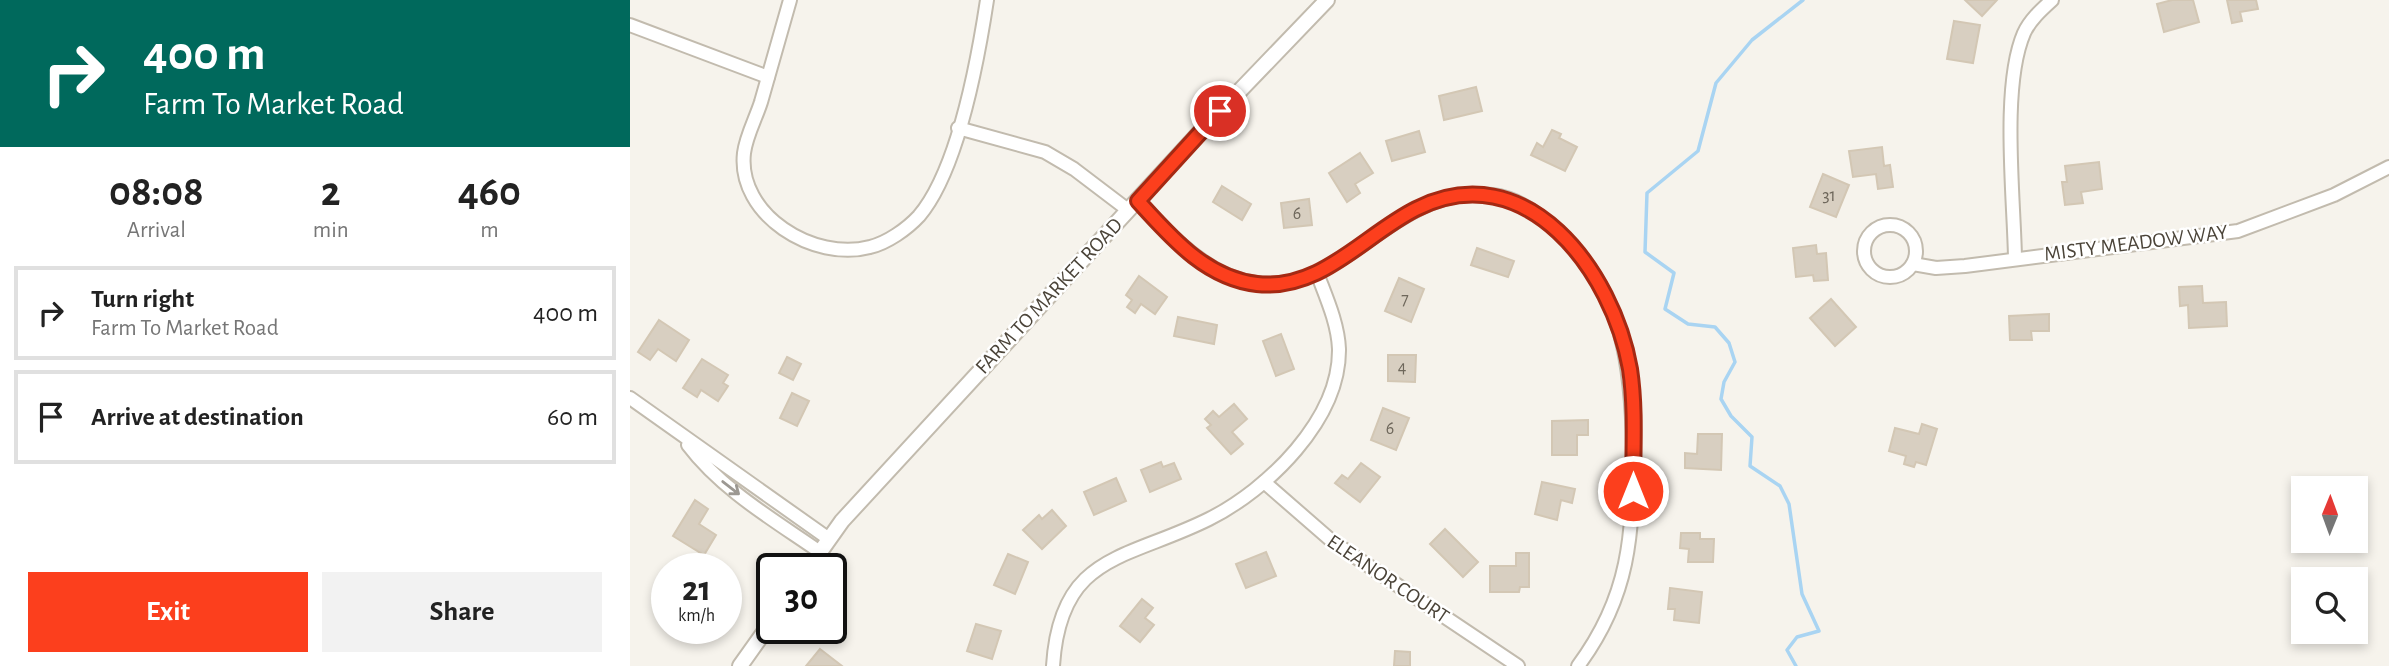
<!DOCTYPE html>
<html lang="en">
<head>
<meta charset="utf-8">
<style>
  :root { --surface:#fff; --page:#f2f2f2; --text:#222; --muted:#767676; --line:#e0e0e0; --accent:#fc3f1d }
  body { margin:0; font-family:"Alegreya Sans",sans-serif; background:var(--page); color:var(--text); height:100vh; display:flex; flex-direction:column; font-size:26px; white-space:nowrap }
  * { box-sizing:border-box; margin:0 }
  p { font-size:23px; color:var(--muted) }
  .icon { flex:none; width:38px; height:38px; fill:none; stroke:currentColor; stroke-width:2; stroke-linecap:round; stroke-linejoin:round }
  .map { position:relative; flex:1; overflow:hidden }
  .side { display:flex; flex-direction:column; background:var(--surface); width:630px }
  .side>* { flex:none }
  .hud { background:#00695c; color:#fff; overflow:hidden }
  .needle { width:46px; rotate:1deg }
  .fabs { position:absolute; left:1661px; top:476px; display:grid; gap:14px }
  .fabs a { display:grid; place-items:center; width:77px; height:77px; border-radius:0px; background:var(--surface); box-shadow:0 4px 10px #0003; font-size:35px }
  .speed { position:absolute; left:21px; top:553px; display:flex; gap:14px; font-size:35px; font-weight:700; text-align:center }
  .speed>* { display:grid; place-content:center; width:91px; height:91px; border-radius:50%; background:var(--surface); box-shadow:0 4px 10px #0003; line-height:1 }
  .speed small { font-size:18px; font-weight:400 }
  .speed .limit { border:4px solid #111; border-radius:10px; background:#fff; color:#111 }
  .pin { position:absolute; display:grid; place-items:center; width:60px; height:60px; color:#fff; margin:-30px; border:4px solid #fff; border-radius:50%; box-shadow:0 2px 7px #0007 }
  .me { position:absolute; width:77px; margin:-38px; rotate:0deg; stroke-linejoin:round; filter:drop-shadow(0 0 5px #0008) }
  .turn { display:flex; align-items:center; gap:24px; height:147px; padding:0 28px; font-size:32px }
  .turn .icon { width:91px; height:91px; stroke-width:2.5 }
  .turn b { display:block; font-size:49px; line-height:60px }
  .eta { display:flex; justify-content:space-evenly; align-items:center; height:119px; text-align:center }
  .eta b { font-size:42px; font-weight:600; line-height:49px }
  .button { display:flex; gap:14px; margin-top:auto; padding:14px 28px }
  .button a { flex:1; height:80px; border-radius:0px; background:var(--accent); color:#fff; font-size:28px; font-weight:600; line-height:80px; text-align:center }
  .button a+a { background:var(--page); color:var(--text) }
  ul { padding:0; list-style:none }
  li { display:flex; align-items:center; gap:21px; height:94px; margin:0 14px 10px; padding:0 14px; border:4px solid var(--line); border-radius:0px }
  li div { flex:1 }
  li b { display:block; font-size:26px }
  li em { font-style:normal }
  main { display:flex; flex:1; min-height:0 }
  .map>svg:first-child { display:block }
</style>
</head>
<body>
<main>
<section class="side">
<div class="hud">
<div class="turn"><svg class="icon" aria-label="right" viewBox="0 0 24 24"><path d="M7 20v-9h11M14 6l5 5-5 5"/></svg><div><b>400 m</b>Farm To Market Road</div></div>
</div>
<div class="eta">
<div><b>08:08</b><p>Arrival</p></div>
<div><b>2</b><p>min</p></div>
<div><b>460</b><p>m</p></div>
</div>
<ul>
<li><svg class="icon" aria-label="right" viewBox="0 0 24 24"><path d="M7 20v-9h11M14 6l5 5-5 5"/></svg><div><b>Turn right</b><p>Farm To Market Road</p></div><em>400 m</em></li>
<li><svg class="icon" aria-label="arrive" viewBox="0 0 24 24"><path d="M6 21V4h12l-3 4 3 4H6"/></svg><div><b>Arrive at destination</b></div><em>60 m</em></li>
</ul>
<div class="button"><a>Exit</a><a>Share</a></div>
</section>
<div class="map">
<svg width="1759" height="666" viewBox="0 0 1759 666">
  <rect width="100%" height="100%" fill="#f6f3ec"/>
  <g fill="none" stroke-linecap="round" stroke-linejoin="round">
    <path stroke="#a9d4f2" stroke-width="3.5" d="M1166,666L1157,650L1167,637L1189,631L1172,594L1159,504L1150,486L1120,466L1122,437L1101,416L1091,399L1094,382L1105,362L1099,343L1085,327L1058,324L1035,309L1044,273L1015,252L1017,193L1068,151L1086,83L1122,40L1173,0"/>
  </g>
  <g fill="#d8cfc1" stroke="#d3c7b4" stroke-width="2">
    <path d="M1335,0H1367L1352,16Z"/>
    <path d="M1542,0H1563L1569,22L1534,32L1527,4Z"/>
    <path d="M1597,0H1626L1628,9L1610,12L1612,21L1602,23Z"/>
    <path d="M1324,21L1350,25L1343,63L1317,59Z"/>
    <path d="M846,87L852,111L814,120L809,96Z"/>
    <path d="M922,130L931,134L929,138L947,147L935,171L901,155L907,143L913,147Z"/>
    <path d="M789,131L795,152L762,161L756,141Z"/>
    <path d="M1252,147L1254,166L1260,165L1263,187L1248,189L1246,174L1223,177L1219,151Z"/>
    <path d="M730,153L743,173L725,184L730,193L717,202L699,173Z"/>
    <path d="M1469,162L1472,189L1451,192L1453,203L1435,205L1432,182H1437L1435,166Z"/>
    <path d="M1193,174L1219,185L1206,217L1180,207Z"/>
    <path d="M592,186L621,204L612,220L583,202Z"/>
    <path d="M679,199L682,225L654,228L651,203Z"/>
    <path d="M1186,245L1187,254L1196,253L1198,280L1184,281L1183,275L1166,277L1163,248Z"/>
    <path d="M847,248L884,261L878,277L841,265Z"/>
    <path d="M509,276L537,297L525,314L511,304L505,313L497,307L502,300L496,295Z"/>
    <path d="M769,278L794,289L781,322L755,311Z"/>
    <path d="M1572,286L1573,303L1596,302L1597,326L1559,328L1558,305L1550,306L1549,287Z"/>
    <path d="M1201,299L1226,327L1205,346L1180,318Z"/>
    <path d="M1419,314V331H1401L1402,340H1380L1379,316Z"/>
    <path d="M548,317L587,325L584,344L544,336Z"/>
    <path d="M29,320L59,340L46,361L28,349L20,360L8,352Z"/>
    <path d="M651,334L664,369L646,376L633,341Z"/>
    <path d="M758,355H786L785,382L758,381Z"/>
    <path d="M157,357L171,364L163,380L149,373Z"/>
    <path d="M72,359L98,375L93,383L98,386L88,401L71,390L67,397L53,388Z"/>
    <path d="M162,393L179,401L167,426L150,418Z"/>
    <path d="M604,404L617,419L602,432L613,444L601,454L577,428L581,425L575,419L583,411L589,417Z"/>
    <path d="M753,408L779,418L766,450L741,440Z"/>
    <path d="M958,420V435H947V455H922V421Z"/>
    <path d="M1292,424L1307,429L1296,465L1286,462L1284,467L1274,464L1276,456L1259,451L1265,428L1289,434Z"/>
    <path d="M1068,434H1092L1091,470L1055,468V453L1067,454Z"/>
    <path d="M531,462L533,467L544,463L551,479L520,492L511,470Z"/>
    <path d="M731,463L750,477L730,502L705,483L712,475L718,479Z"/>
    <path d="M486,478L496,501L464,515L454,492Z"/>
    <path d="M912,482L945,489L942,503L931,500L927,520L905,514Z"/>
    <path d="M65,500L78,509L69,524L86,535L74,555L43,536Z"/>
    <path d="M422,510L436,526L412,549L393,530L409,515L412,519Z"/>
    <path d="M815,529L848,562L833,577L800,544Z"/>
    <path d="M1051,533H1070V539H1084L1083,562H1058L1059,549L1050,548Z"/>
    <path d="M636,552L646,576L616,588L606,564Z"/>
    <path d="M886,553H899V587H890L889,592H860V566H886Z"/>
    <path d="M378,554L398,562L385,594L364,585Z"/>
    <path d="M1040,588L1072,592L1069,623L1044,620L1045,609H1038Z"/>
    <path d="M512,599L523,608L515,618L524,625L510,642L490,626Z"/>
    <path d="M346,624L371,631L362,659L337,651Z"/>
    <path d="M190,649L212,666H176Z"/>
    <path d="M765,651L780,652V666H764Z"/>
  </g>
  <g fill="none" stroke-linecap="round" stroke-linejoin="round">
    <g stroke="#c2bbae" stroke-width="16">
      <g id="minor">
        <path d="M160,0C150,34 141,68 131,102C126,118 116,136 114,153C107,215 184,262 240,247C257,243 277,229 289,216C328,170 348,59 357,0"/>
        <path d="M0,25L138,77"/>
        <path d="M328,128L415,152L444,169L498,210"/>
        <path d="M508,201C562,260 619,314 701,265C720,255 737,241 754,230C787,207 820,190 862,195C889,198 910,215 929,233C994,293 1002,369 1003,451C1003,535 1000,596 948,666"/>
        <circle cx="1260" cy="251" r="26"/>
        <path d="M1385,258C1384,198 1371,86 1394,33C1400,20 1411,10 1422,0"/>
        <path d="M1283,264L1306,268L1335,266L1608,231L1704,195L1759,167"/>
        <path d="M0,398L199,539"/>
        <path d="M58,445C92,490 144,520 190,552"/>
        <path d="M634,482L703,542L888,666"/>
        <path d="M423,666C430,553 497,560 579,519C637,490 710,420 709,349C708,323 696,297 687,273"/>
      </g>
    </g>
    <g stroke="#c2bbae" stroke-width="18">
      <g id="tertiary">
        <path d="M178,569L212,521L572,130L697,0"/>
        <path d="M110,666L142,621"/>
      </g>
    </g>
    <use href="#minor" stroke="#fff" stroke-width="12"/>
    <use href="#tertiary" stroke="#fff" stroke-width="14"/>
  </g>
  <defs><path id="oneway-shaft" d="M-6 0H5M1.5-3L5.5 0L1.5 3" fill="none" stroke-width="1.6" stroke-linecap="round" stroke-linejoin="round" transform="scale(1.75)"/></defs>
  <use stroke="#9c9892" href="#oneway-shaft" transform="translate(101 488) rotate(38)"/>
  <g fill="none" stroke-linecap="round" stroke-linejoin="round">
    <g stroke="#a42913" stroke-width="18">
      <path id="route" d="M590,111L508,201C540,236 575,278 627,284C691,291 734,235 786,209C897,153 983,272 1000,369C1006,409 1003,451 1003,491"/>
    </g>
    <use href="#route" stroke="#fc3f1d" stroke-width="12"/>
  </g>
  <g text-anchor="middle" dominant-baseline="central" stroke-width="5" stroke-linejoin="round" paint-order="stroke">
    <g font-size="18" fill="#6e675b">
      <text x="1199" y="196">31</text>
      <text x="667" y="214">6</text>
      <text x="775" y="300">7</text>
      <text x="772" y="368">4</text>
      <text x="760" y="429">6</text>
    </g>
    <g font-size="21" fill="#4b4439" stroke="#fff">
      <text transform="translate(1506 243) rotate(-7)">MISTY MEADOW WAY</text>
      <text transform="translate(419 296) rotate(-47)">FARM TO MARKET ROAD</text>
      <text transform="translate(758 579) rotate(34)">ELEANOR COURT</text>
    </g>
  </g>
</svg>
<div class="fabs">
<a><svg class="needle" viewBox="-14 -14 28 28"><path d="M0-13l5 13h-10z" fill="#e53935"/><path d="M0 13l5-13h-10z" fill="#767676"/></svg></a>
<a><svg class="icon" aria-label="search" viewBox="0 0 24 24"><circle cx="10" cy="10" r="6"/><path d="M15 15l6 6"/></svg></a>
</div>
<div class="speed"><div>21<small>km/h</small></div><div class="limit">30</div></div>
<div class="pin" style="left:590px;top:111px;background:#d93025"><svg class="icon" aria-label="arrive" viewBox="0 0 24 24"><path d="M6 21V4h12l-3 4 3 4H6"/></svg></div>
<svg class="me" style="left:1003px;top:491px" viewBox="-20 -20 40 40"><circle r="17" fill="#fc3f1d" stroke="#fff" stroke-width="3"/><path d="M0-11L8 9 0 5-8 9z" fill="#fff"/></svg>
</div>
</main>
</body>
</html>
